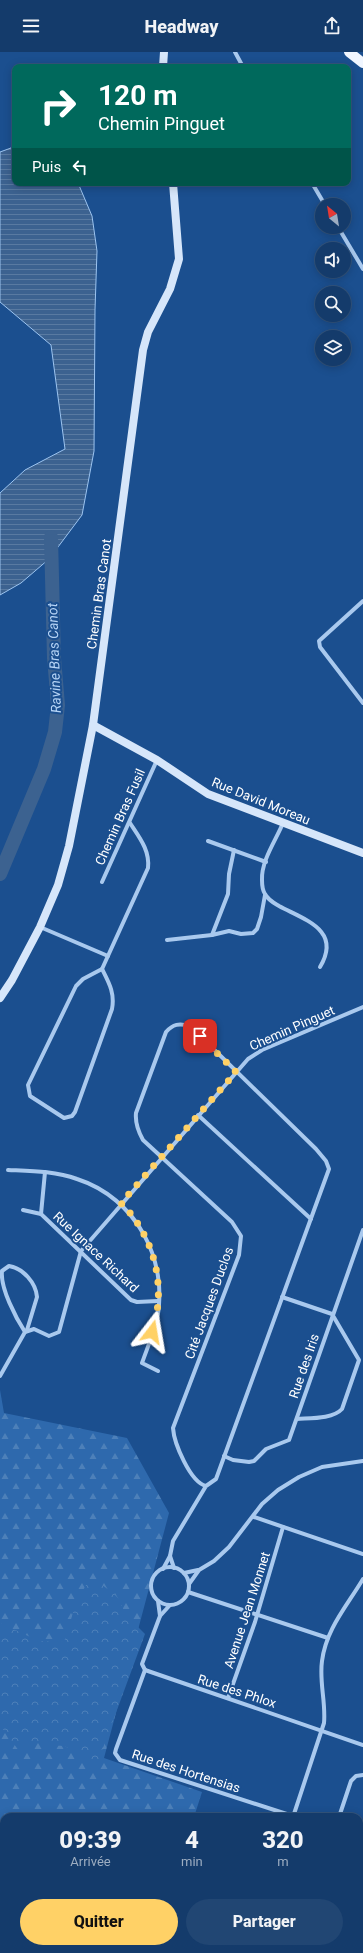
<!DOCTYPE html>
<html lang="fr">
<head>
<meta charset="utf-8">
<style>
  :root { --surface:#143b6b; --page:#214673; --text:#f1f3f6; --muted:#9dadc1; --line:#33557e; --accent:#ffd166 }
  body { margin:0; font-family:Roboto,sans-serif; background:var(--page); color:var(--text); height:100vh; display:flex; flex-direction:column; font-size:15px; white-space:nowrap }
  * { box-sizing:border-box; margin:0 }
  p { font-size:13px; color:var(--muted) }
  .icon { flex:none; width:22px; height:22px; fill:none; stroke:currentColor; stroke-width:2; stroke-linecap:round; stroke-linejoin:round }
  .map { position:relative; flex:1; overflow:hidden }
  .sheet { position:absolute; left:0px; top:1761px; width:363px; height:140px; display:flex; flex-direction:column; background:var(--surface); border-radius:12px 12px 0 0; box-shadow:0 2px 10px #0003,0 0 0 1px var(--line) }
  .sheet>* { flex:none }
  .banner { position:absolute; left:12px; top:12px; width:339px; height:122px; border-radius:8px; box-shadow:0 2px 10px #0003,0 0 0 1px var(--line); background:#00695c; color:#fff; overflow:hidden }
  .needle { width:26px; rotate:330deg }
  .tools { position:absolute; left:315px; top:146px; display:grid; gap:8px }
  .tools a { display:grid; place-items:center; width:36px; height:36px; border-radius:50%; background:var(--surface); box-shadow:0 2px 10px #0003,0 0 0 1px var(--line); font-size:20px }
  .pin { position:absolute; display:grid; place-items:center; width:34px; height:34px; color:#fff; margin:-17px; border-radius:8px; box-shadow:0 2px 6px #0006 }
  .me { position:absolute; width:44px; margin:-22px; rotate:14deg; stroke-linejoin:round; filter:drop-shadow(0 0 3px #0008) }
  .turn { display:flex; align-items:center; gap:14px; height:84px; padding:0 20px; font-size:18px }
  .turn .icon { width:52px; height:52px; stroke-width:2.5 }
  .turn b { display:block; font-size:28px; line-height:34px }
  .then { display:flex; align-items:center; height:38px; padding:0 20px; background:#0003; gap:8px; font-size:15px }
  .eta { display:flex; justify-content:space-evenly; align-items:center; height:68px; text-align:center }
  .eta b { font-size:24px; font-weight:800; line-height:28px }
  .primary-button { display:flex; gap:8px; margin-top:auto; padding:8px 20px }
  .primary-button a { flex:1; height:46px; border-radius:24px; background:var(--accent); color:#111; font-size:16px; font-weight:800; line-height:46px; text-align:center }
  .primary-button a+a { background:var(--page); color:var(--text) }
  header { display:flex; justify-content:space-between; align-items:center; height:52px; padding:0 20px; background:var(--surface); font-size:18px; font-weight:800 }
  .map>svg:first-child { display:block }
</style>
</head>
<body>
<header><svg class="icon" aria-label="menu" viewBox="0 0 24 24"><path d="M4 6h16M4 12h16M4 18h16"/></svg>Headway<svg class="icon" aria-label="share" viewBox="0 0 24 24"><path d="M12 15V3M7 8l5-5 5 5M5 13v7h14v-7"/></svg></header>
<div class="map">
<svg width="363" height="1901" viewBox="0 0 363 1901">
  <defs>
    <pattern id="forest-firs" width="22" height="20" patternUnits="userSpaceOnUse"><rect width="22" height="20" fill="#2e69ad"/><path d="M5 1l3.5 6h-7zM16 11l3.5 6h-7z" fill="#4d80b9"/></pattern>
    <pattern id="park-crowns" width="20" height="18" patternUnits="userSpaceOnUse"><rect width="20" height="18" fill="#2e69ad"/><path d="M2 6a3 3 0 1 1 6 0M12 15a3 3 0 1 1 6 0" fill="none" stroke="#4d80b9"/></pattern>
    <pattern id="water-rules" width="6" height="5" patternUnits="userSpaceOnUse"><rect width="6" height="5" fill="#3c6290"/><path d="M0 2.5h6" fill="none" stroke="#597aa1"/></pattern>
  </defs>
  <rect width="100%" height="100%" fill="#1b4f8f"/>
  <path fill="url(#forest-firs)" d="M0,1338L4,1361L127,1386L169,1461L104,1706L202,1740L194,1765H4V1897H231L242,1901H0Z"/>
  <path fill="url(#park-crowns)" d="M97,1529L114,1542L120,1548L125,1562L145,1582L100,1704L102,1707L99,1715L88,1710L65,1694L45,1693L24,1687L19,1699L0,1673V1571L39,1589L64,1590L77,1548L88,1530Z"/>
  <path fill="url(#water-rules)" stroke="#9cc4f0" d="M15,90V131H78L92,164L97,199L95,258L94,399L82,463L49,507L21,531L0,543V441L25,418L65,397L51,293L0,250V100L11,96Z"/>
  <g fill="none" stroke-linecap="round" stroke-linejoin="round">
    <path stroke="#3c6290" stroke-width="14" d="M0,822L44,717L55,680L58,653L54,606L51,485"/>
    <g stroke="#a9c9ee" stroke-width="4">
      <path d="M235,0L243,15"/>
      <path d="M312,131L325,153"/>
      <path d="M338,175L363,217"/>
      <path d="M363,549L319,589L320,595L363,651"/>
      <path d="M283,771C276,788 261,809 262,828C262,832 263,839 265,842C268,848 274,851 279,854C305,868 342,878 320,915"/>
      <path d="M208,789L266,810"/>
      <path d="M102,830L157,708"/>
      <path d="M40,875L108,904"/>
      <path d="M212,883L228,842L229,822L234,798"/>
      <path d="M167,888L212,883L229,879L241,882L253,881L257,877L261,865L265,843"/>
      <path d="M102,917C109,931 115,941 112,957L75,1060L72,1064L64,1066L30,1044L28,1033L76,934L83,927Z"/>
      <path d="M102,917L148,816C150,798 139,785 130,771"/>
      <path d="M198,1063L311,1167"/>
      <path d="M8,1118C31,1119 55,1119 77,1127C136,1146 169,1208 157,1268C153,1282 147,1297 142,1311L158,1319"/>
      <path d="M23,1158L41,1162L131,1248L137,1250L158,1249"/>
      <path d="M41,1162L45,1120"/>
      <path d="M282,1245L332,1262L359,1308L342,1357C333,1367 310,1366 297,1367"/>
      <path d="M25,1280C16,1266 0,1236 2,1219L9,1214C23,1216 36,1231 37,1245L27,1278"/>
      <path d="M0,1324L25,1280L34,1277L49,1284L59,1280L81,1199L248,1007L262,998L363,955"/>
      <path d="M224,1404L233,1408L249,1410L254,1409L266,1397L289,1388L363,1178"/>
      <path d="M254,1465L363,1502"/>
      <circle cx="170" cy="1534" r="19"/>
      <path d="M174,1516L170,1504L173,1489L206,1434L216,1427L329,1117L326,1109L316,1097L190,974C179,971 173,972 166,980L136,1061C135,1071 138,1079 143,1088L232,1170L241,1184L239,1203L173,1376C174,1391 190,1430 206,1434"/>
      <path d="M163,1517L170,1504"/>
      <path d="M184,1521L198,1518"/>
      <path d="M189,1532L199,1518L214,1509L229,1495L262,1452L278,1438L299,1425L322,1415L363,1409"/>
      <path d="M188,1540L328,1586"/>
      <path d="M158,1549L160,1564"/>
      <path d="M145,1618L116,1697L115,1701L120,1708L296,1765"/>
      <path d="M145,1618L363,1693"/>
      <path d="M145,1618L142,1612L160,1564L170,1553"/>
      <path d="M228,1646L255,1570L283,1475"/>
      <path d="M293,1765L324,1671C326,1650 319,1630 322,1609C326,1577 347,1554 363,1527"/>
      <path d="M339,1765L351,1729L356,1724L363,1723"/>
      <path d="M359,1785L363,1787"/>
      <path d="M359,1839L363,1825"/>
      <path d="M301,1897L313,1901"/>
      <path d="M337,1901L339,1897"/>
    </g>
    <g stroke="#d6e6fa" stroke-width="8">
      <path d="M163,15L164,0"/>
      <path d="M93,673L157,708L208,742L363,801"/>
      <path d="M0,946L12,928L40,875L58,833L69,794L93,673L143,298L148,280L170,237L179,207L173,131"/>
    </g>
    <path stroke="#f0f6ff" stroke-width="10" d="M349,0L363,11"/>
  </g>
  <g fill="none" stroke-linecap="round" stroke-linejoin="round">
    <path stroke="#ffd166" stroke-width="7" stroke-dasharray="0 12.6" d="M152,1280C167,1235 155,1185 121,1151L236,1020L200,984"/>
  </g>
  <g text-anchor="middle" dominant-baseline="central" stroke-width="4" stroke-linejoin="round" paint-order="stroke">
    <g font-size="13" fill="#fff" stroke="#1b4f8f">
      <text transform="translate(99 542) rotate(-82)">Chemin Bras Canot</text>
      <text transform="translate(261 749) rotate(22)">Rue David Moreau</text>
      <text transform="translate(120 765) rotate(-66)">Chemin Bras Fusil</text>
      <text transform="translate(292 976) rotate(-24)">Chemin Pinguet</text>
      <text transform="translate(96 1200) rotate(43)">Rue Ignace Richard</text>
      <text transform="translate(209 1251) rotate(-70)">Cité Jacques Duclos</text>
      <text transform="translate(304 1314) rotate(-71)">Rue des Iris</text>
      <text transform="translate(247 1558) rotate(-72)">Avenue Jean Monnet</text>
      <text transform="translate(237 1639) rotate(18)">Rue des Phlox</text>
      <text transform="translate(186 1719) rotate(18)">Rue des Hortensias</text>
    </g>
    <g font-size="14" font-style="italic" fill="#b5d3f5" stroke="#1b4f8f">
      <text transform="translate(54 606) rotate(-92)">Ravine Bras Canot</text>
    </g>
  </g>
</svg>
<div class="tools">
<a><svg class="needle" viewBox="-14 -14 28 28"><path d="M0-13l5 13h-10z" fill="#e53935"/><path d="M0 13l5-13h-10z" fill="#9dadc1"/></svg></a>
<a><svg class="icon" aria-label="sound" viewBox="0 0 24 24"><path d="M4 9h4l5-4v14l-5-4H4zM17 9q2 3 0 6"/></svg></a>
<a><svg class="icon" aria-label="search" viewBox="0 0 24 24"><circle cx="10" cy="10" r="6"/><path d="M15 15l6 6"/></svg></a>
<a><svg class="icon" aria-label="layers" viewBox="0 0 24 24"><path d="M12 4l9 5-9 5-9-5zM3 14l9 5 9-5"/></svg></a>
</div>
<div class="pin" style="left:200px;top:984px;background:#d93025"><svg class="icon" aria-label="arrive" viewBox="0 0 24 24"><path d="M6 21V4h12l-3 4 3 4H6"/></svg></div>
<svg class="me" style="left:152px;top:1280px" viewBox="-20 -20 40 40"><path d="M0-17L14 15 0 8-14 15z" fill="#ffd166" stroke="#fff" stroke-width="4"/></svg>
<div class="banner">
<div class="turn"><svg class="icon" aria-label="right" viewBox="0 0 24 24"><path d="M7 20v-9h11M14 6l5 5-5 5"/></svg><div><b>120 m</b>Chemin Pinguet</div></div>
<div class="then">Puis<svg class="icon" aria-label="left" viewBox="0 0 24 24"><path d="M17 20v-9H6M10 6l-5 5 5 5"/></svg></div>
</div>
<section class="sheet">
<div class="eta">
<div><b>09:39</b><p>Arrivée</p></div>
<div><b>4</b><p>min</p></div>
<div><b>320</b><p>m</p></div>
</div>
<div class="primary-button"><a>Quitter</a><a>Partager</a></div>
</section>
</div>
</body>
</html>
